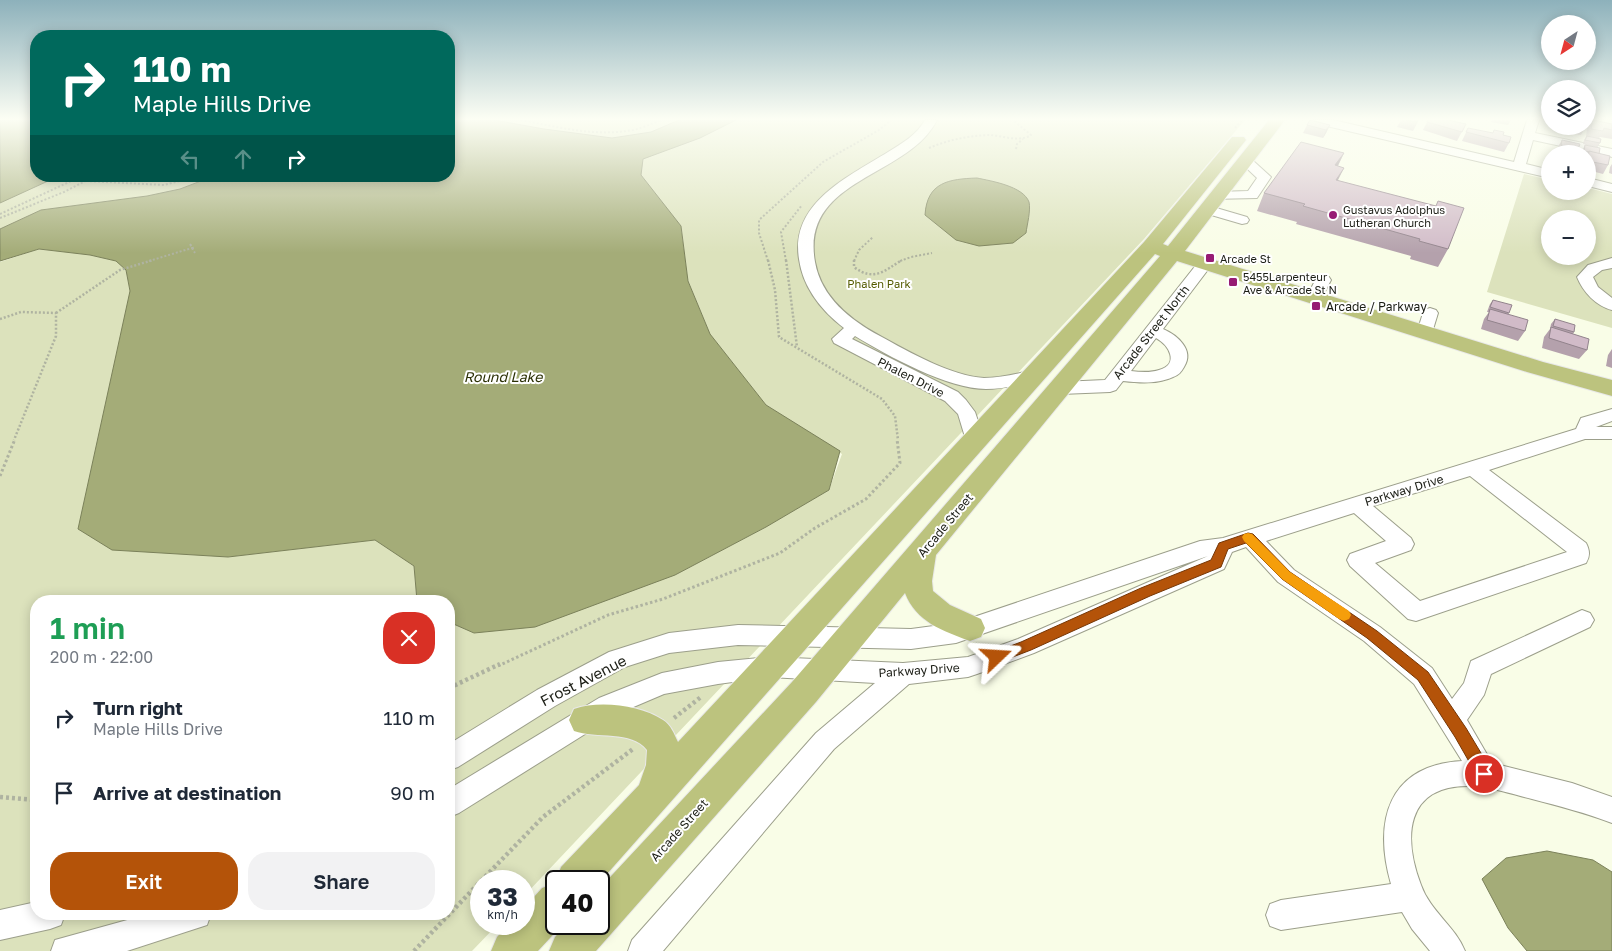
<!DOCTYPE html>
<html lang="en">
<head>
<meta charset="utf-8">
<style>
  :root { --surface:#fff; --page:#f2f2f3; --text:#1f2937; --muted:#747a83; --accent:#b45309 }
  body { margin:0; font-family:"Golos Text",sans-serif; background:var(--page); color:var(--text); height:100vh; display:flex; flex-direction:column; font-size:19px; white-space:nowrap }
  * { box-sizing:border-box; margin:0 }
  p { font-size:16px; color:var(--muted) }
  .icon { flex:none; width:28px; height:28px; fill:none; stroke:currentColor; stroke-width:2; stroke-linecap:round; stroke-linejoin:round }
  .map { position:relative; flex:1; overflow:hidden }
  .side { position:absolute; left:30px; top:595px; width:425px; height:325px; display:flex; flex-direction:column; background:var(--surface); border-radius:20px; box-shadow:0 2px 12px #0003 }
  .side>* { flex:none }
  .top-card { position:absolute; left:30px; top:30px; width:425px; height:152px; border-radius:20px; box-shadow:0 2px 12px #0003; background:#00695c; color:#fff; overflow:hidden }
  .needle { width:32px; rotate:216deg }
  .controls { position:absolute; left:1541px; top:15px; display:grid; gap:10px }
  .controls a { display:grid; place-items:center; width:55px; height:55px; border-radius:50%; background:var(--surface); box-shadow:0 2px 12px #0003; font-size:25px }
  .speed { position:absolute; left:470px; top:870px; display:flex; gap:10px; font-size:25px; font-weight:700; text-align:center }
  .speed>* { display:grid; place-content:center; width:65px; height:65px; border-radius:50%; background:var(--surface); box-shadow:0 2px 12px #0003; line-height:1 }
  .speed small { font-size:12px; font-weight:400 }
  .speed .limit { border:2px solid #111; border-radius:8px; background:#fff; color:#111 }
  .pin { position:absolute; display:grid; place-items:center; width:42px; height:42px; color:#fff; margin:-21px; border:2px solid #fff; border-radius:50%; box-shadow:0 1px 5px #0007 }
  .me { position:absolute; width:55px; margin:-28px; rotate:70deg; stroke-linejoin:round; filter:drop-shadow(0 0 4px #0008) }
  .turn { display:flex; align-items:center; gap:18px; height:105px; padding:0 20px; font-size:22px }
  .turn .icon { width:65px; height:65px; stroke-width:2.5 }
  .turn b { display:block; font-size:35px; line-height:42px }
  .lanes { display:flex; align-items:center; height:48px; padding:0 20px; background:#0003; justify-content:center; gap:25px; direction:ltr }
  .lanes .off { opacity:.35 }
  .round { display:grid; place-items:center; flex:none; width:52px; height:52px; border-radius:20px; background:var(--page) }
  .overview { display:flex; align-items:center; justify-content:space-between; height:85px; padding:0 20px }
  h1 { font-size:30px; font-weight:600; line-height:38px; color:#1e9e55 }
  .button { display:flex; gap:10px; margin-top:auto; padding:10px 20px }
  .button a { flex:1; height:58px; border-radius:20px; background:var(--accent); color:#fff; font-size:20px; font-weight:600; line-height:58px; text-align:center }
  .button a+a { background:var(--page); color:var(--text) }
  ul { padding:0; list-style:none }
  li { display:flex; align-items:center; gap:15px; height:75px; padding:0 20px }
  li div { flex:1 }
  li b { display:block; font-size:19px }
  li em { font-style:normal }
  .map>svg:first-child { display:block }
</style>
</head>
<body>
<div class="map">
<svg width="1612" height="951" viewBox="0 0 1612 951">
  <rect width="100%" height="100%" fill="#f9fde7"/>
  <g fill="#dce2bc" fill-rule="evenodd">
    <path d="M494,120H1245L1144,239L524,896V881H481V924H498L472,951H0V262L39,249L90,255L116,261L126,270L130,291L228,557L375,540L414,566L417,601H36V914H449V622L474,633L675,575L766,527L829,490L842,454L766,405L710,334L688,280L681,226L641,175L544,129Z"/>
    <path d="M1524,174L1550,180V191H1588V188L1612,194V328L1487,292ZM1550,219H1588V256H1550Z"/>
    <path d="M59,176H214L180,189L147,196L41,210L0,229V203Z"/>
  </g>
  <g fill="#a4ac78" stroke="#7b815a">
    <path d="M0,120H36V176H59L0,203Z"/>
    <path d="M449,120H494L544,129L612,138L651,132L679,120H736L700,138L643,159L641,175L681,226L688,281L710,334L766,405L840,451L829,490L766,527L675,575L535,627L474,633L449,622V601H417L414,566L375,540L228,557L112,550L78,529L130,291L126,270L116,261L90,255L39,249L0,261V229L41,210L147,196L180,189L214,176H449Z"/>
    <path d="M977,178C991,181 1023,186 1029,202C1031,210 1027,225 1026,233L1013,243L979,246L956,240L925,215C927,182 949,179 977,178Z"/>
    <path d="M1547,851L1593,860L1612,872V951H1527L1508,928L1482,879L1506,858Z"/>
  </g>
  <g fill="none" stroke-linecap="round" stroke-linejoin="round">
    <g stroke="#9c9f8b" stroke-width="2">
      <g id="minor">
        <path d="M925,120H937C908,178 800,178 815,262C821,297 850,320 880,336C909,352 951,376 984,378C1001,378 1017,374 1033,370L1039,372L1042,376L1039,380C1022,384 1004,389 986,389C948,389 888,356 855,336L852,339L958,392L966,400L975,412L985,442L982,447L975,449L968,447L958,414L945,401L834,343L832,339L844,328C822,311 803,288 799,259C790,203 848,177 888,152C901,144 917,135 925,120Z"/>
        <path d="M1312,120H1333L1514,162L1527,120H1539L1535,133L1612,149V157L1533,140L1526,164L1550,170V178L1318,124Z"/>
        <path d="M1599,120H1612V125L1601,123Z"/>
        <path d="M1244,156L1249,157L1271,177L1257,198L1211,199L1209,196L1211,193L1216,192L1248,191L1257,178L1238,160Z"/>
        <path d="M1588,178L1612,184V192L1588,186Z"/>
        <path d="M1206,205L1247,217L1249,220L1247,223L1242,224L1201,212L1199,209Z"/>
        <path d="M1205,258L1210,260L1213,263L1163,329C1177,335 1195,350 1184,367C1181,372 1179,375 1173,377C1158,384 1140,383 1123,381L1116,390L1110,392L1061,394L1055,392L1052,388L1055,384L1061,382L1105,380L1200,260ZM1156,338C1169,345 1180,364 1159,370C1150,373 1140,372 1131,371Z"/>
        <path d="M1612,258V268L1602,270L1593,277L1598,287L1612,298V310C1596,306 1583,292 1577,277L1588,265Z"/>
        <path d="M1323,275L1329,277L1331,280L1320,301H1308L1306,298L1317,277Z"/>
        <path d="M1430,308L1436,310L1438,313L1431,336H1419L1417,332L1424,310Z"/>
        <path d="M1612,409V421L1596,427H1612V439H1585L1489,470L1586,543C1590,551 1590,556 1586,563L1416,621L1408,619L1350,566L1347,560L1350,554L1386,541L1354,513L1266,541L1294,570L1380,627L1432,668L1452,699L1464,683L1471,661L1582,610L1590,613L1594,620L1590,627L1491,674L1484,695L1467,720L1492,763L1572,783L1612,797V823C1586,813 1559,806 1532,799C1511,794 1490,786 1468,786C1405,786 1403,838 1421,885C1430,911 1455,926 1465,951H1430L1412,929L1402,912L1281,930L1270,926L1266,915L1270,904L1281,900L1391,884C1373,821 1388,765 1462,761L1414,684L1364,641L1278,582L1246,547L1232,552L1224,569L1034,653L977,674L968,677L909,684L834,749L663,951H628L632,940L816,733L875,683L770,677L718,684L664,694L617,714L459,813L449,817V789L599,698L662,673L718,662L770,657L903,663L968,657L1018,639L1208,556L956,643L911,649L738,645L669,653L625,667L555,706L458,767L449,770V744L537,690L609,652L669,633L738,625L911,629L956,623L1200,541L1223,538L1576,429L1581,418ZM1470,476L1567,552L1420,601L1375,563L1411,550L1414,544L1411,538L1373,506Z"/>
        <path d="M36,902V914H65L61,925L50,929L0,940V910Z"/>
        <path d="M149,914H211L207,925L127,951H51L55,940Z"/>
      </g>
    </g>
    <g stroke="#e8e8e8" stroke-width="2">
      <g id="major">
        <path d="M1269,120H1285L1185,251L1543,362L1612,380V396L1527,372L1177,261L936,555L932,581L933,591L950,605L981,619L985,628L981,637L970,641C943,631 916,622 905,593L816,702L596,951H549L555,937L567,924H599V889L792,682L1160,256L1155,254L599,883V881H556L561,867L639,785L646,765L647,750C632,730 596,739 574,731L569,720L574,709C599,700 640,705 663,720C671,725 674,734 678,742L1144,242L1232,137H1244L1246,140L1163,244L1168,246Z"/>
        <path d="M556,883V924H563L538,951H491L497,937L509,924H524V908L542,888Z"/>
      </g>
    </g>
    <g stroke="#afb3a1" stroke-width="2" stroke-dasharray="2 2" stroke-linecap="butt">
      <path d="M521,120C558,127 595,137 633,130C643,128 652,123 662,120"/>
      <path d="M1235,128L1242,120"/>
      <path d="M929,148C948,140 967,136 988,135C1002,135 1018,143 1031,135L1013,120"/>
      <path d="M1016,149L1017,144L1023,139"/>
      <path d="M86,181L164,185L198,176"/>
      <path d="M0,214L82,176"/>
      <path d="M0,218L64,192L95,176"/>
      <path d="M190,244L193,248H192Z"/>
      <path d="M192,248L195,253"/>
      <path d="M149,261L192,248"/>
      <path d="M768,261L759,233V220L823,162L879,130L891,120"/>
      <path d="M786,261L781,232L802,205"/>
      <path d="M854,261L859,250L873,237"/>
      <path d="M900,261L911,257L932,253"/>
    </g>
    <g stroke="#afb3a1" stroke-width="2.5" stroke-dasharray="2 2" stroke-linecap="butt">
      <path d="M768,260L775,290L779,337L882,399L895,416L898,440"/>
      <path d="M786,260L797,347"/>
      <path d="M854,260V267C874,282 884,271 902,260"/>
      <path d="M56,313L120,270L153,260"/>
      <path d="M0,319L21,312L56,313V336L14,440"/>
    </g>
    <g stroke="#afb3a1" stroke-width="3" stroke-dasharray="2.5 2.5" stroke-linecap="butt">
      <path d="M0,476L15,439"/>
      <path d="M498,666L608,615L663,599L780,553L815,528L866,499L900,463L897,439"/>
    </g>
    <g stroke="#afb3a1" stroke-width="4.5" stroke-dasharray="3 3" stroke-linecap="butt">
      <path d="M449,688L500,664"/>
      <path d="M674,718L701,697"/>
      <path d="M0,797L36,800"/>
      <path d="M481,881L543,817L633,749"/>
      <path d="M414,951L481,881"/>
    </g>
    <use href="#minor" fill="#fff" fill-rule="evenodd"/>
    <use href="#major" fill="#bcc37e" fill-rule="evenodd"/>
  </g>
  <g fill="#b4a1ac">
    <path d="M1401,120H1419L1413,131L1397,127Z"/>
    <path d="M1428,120L1466,124L1457,141L1423,130Z"/>
    <path d="M1492,120H1511L1508,125L1491,122Z"/>
    <path d="M1593,120L1612,124V139L1600,137L1599,138L1600,143L1597,148L1583,144L1584,140L1586,137L1587,128Z"/>
    <path d="M1307,125H1330L1326,133L1323,138L1303,133Z"/>
    <path d="M1565,126H1586L1581,135L1564,132Z"/>
    <path d="M1468,128L1509,143L1504,152L1462,141Z"/>
    <path d="M1562,140L1578,149L1581,154H1559L1561,150H1558L1559,145Z"/>
    <path d="M1585,145L1599,154L1608,165L1603,174L1588,170V154H1582L1583,149Z"/>
    <path d="M1344,153L1338,166V180L1448,249L1438,267L1410,259L1411,256L1296,224L1297,222L1257,211L1264,193Z"/>
    <path d="M1612,164V174L1609,173L1610,167Z"/>
    <path d="M1493,300L1509,313L1508,315L1525,331L1518,341L1481,329L1484,319L1489,312H1487L1490,304Z"/>
    <path d="M1555,319L1574,332L1573,334L1587,350L1579,359L1542,348L1544,337L1550,329L1551,324Z"/>
    <path d="M1612,349V368L1606,366L1608,355Z"/>
  </g>
  <g fill="#92838c">
    <path d="M1330,125L1326,133L1323,138L1326,130Z"/>
    <path d="M1344,153L1336,169L1335,165Z"/>
    <path d="M1344,168L1336,184V180Z"/>
  </g>
  <g fill="#d1bbc8" stroke="#92838c">
    <path d="M1310,120L1330,125L1326,130L1307,125Z"/>
    <path d="M1406,120H1418L1417,122Z"/>
    <path d="M1428,120H1448L1466,124L1462,132L1427,122Z"/>
    <path d="M1593,120L1612,124V130L1604,128L1603,131L1591,129Z"/>
    <path d="M1468,128L1493,133L1494,130L1504,132L1503,135L1511,137L1509,143L1466,132Z"/>
    <path d="M1587,136L1601,139L1600,143L1585,140Z"/>
    <path d="M1562,140L1580,144L1578,149L1561,145Z"/>
    <path d="M1301,142L1344,153L1335,165L1344,168L1336,180L1436,206L1438,201L1464,208L1448,249L1419,241L1420,239L1303,206L1305,204L1264,193Z"/>
    <path d="M1585,145L1600,148L1599,154L1584,151Z"/>
    <path d="M1564,146L1582,150L1581,154H1562Z"/>
    <path d="M1589,151L1610,156L1608,165L1588,161Z"/>
    <path d="M1493,300L1512,305L1509,313L1490,307Z"/>
    <path d="M1490,309L1528,320L1525,331L1487,320Z"/>
    <path d="M1555,319L1575,325L1574,332L1553,326Z"/>
    <path d="M1551,327L1589,339L1587,350L1549,338Z"/>
  </g>
  <linearGradient id="sky" x2="0" y2="1"><stop stop-color="#8db1bb"/><stop offset="0.47" stop-color="#fcfef4"/><stop offset="1" stop-color="#fcfef4" stop-opacity="0"/></linearGradient>
  <rect width="1612" height="253" fill="url(#sky)"/>
  <path fill="#b45309" stroke="#753606" d="M1248,533L1253,534L1290,572L1377,631L1428,672L1466,728L1490,768L1492,774L1490,779L1484,781L1479,779L1455,737L1418,680L1367,638L1282,579L1246,543L1228,549L1221,567L1150,596L1031,650L997,663L992,661L990,657L992,653L1021,642L1141,588L1211,560L1219,543Z"/>
  <path fill="#f59e0b" d="M1248,533L1252,534L1290,572L1349,611L1351,615L1349,619L1344,621L1339,619L1282,579L1244,541L1242,537L1244,534Z"/>
  <g fill="#971b74" stroke="#fff" stroke-width="2">
    <circle cx="1333" cy="215" r="5"/>
    <rect x="1205" y="253" width="10" height="10" rx="2.5"/>
    <rect x="1228" y="277" width="10" height="10" rx="2.5"/>
    <rect x="1311" y="301" width="10" height="10" rx="2.5"/>
  </g>
  <g text-anchor="middle" dominant-baseline="central" stroke-width="4" stroke-linejoin="round" paint-order="stroke">
    <g font-size="11" fill="#1b1d15" stroke="#fff" text-anchor="start">
      <text x="1343" y="209">Gustavus Adolphus<tspan x="1343" dy="13">Lutheran Church</tspan></text>
      <text x="1220" y="258">Arcade St</text>
      <text x="1243" y="276">5455Larpenteur<tspan x="1243" dy="13">Ave &amp; Arcade St N</tspan></text>
    </g>
    <g font-size="11" fill="#545b01" stroke="#fff">
      <text x="879" y="283">Phalen Park</text>
    </g>
    <g font-size="12" fill="#1b1d15" stroke="#fff" text-anchor="start">
      <text x="1326" y="306">Arcade / Parkway</text>
    </g>
    <g font-size="12" fill="#1b1d15" stroke="#fff">
      <text transform="translate(1151 332) rotate(-52)">Arcade Street North</text>
      <text transform="translate(911 377) rotate(27)">Phalen Drive</text>
      <text transform="translate(1404 490) rotate(-17)">Parkway Drive</text>
      <text transform="translate(945 525) rotate(-50)">Arcade Street</text>
      <text transform="translate(919 670) rotate(-4)">Parkway Drive</text>
      <text transform="translate(679 830) rotate(-48)">Arcade Street</text>
    </g>
    <g font-size="14" font-style="italic" fill="#2b3005" stroke="#fff">
      <text x="503" y="376">Round Lake</text>
    </g>
    <g font-size="15" fill="#1b1d15" stroke="#fff">
      <text transform="translate(583 680) rotate(-27)">Frost Avenue</text>
    </g>
  </g>
</svg>
<div class="controls">
<a><svg class="needle" viewBox="-14 -14 28 28"><path d="M0-13l5 13h-10z" fill="#e53935"/><path d="M0 13l5-13h-10z" fill="#747a83"/></svg></a>
<a><svg class="icon" aria-label="layers" viewBox="0 0 24 24"><path d="M12 4l9 5-9 5-9-5zM3 14l9 5 9-5"/></svg></a>
<a>+</a>
<a>−</a>
</div>
<div class="speed"><div>33<small>km/h</small></div><div class="limit">40</div></div>
<div class="pin" style="left:1484px;top:774px;background:#d93025"><svg class="icon" aria-label="arrive" viewBox="0 0 24 24"><path d="M6 21V4h12l-3 4 3 4H6"/></svg></div>
<svg class="me" style="left:997px;top:657px" viewBox="-20 -20 40 40"><path d="M0-17L14 15 0 8-14 15z" fill="#b45309" stroke="#fff" stroke-width="4"/></svg>
<div class="top-card">
<div class="turn"><svg class="icon" aria-label="right" viewBox="0 0 24 24"><path d="M7 20v-9h11M14 6l5 5-5 5"/></svg><div><b>110 m</b>Maple Hills Drive</div></div>
<div class="lanes"><svg class="icon off" aria-label="left" viewBox="0 0 24 24"><path d="M17 20v-9H6M10 6l-5 5 5 5"/></svg><svg class="icon off" aria-label="ahead" viewBox="0 0 24 24"><path d="M12 20V5M6 11l6-6 6 6"/></svg><svg class="icon" aria-label="right" viewBox="0 0 24 24"><path d="M7 20v-9h11M14 6l5 5-5 5"/></svg></div>
</div>
<section class="side">
<div class="overview"><div><h1>1 min</h1><p>200 m · 22:00</p></div><a class="round" style="background:#d93025;color:#fff"><svg class="icon" aria-label="close" viewBox="0 0 24 24"><path d="M6 6l12 12M18 6L6 18"/></svg></a></div>
<ul>
<li><svg class="icon" aria-label="right" viewBox="0 0 24 24"><path d="M7 20v-9h11M14 6l5 5-5 5"/></svg><div><b>Turn right</b><p>Maple Hills Drive</p></div><em>110 m</em></li>
<li><svg class="icon" aria-label="arrive" viewBox="0 0 24 24"><path d="M6 21V4h12l-3 4 3 4H6"/></svg><div><b>Arrive at destination</b></div><em>90 m</em></li>
</ul>
<div class="button"><a>Exit</a><a>Share</a></div>
</section>
</div>
</body>
</html>
